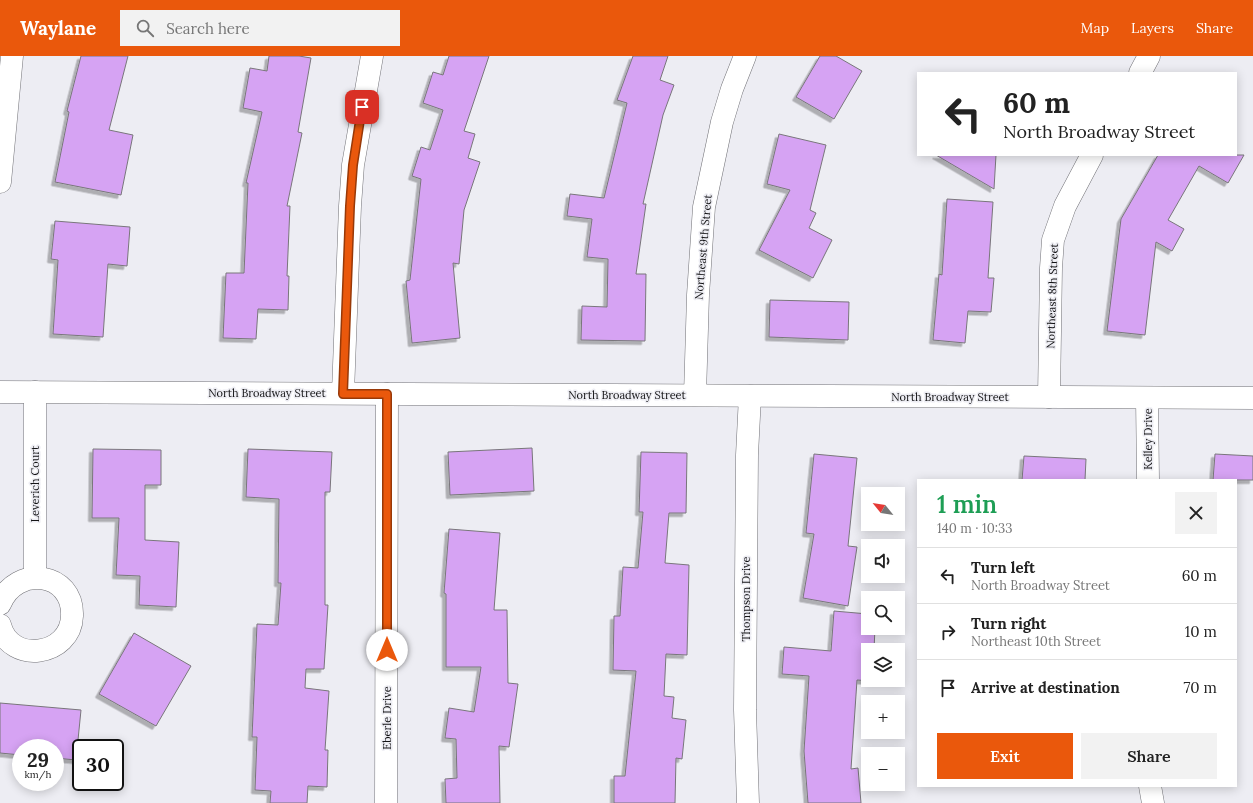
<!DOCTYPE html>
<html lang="en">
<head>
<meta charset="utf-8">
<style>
  :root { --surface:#fff; --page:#f2f2f2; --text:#222; --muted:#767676; --line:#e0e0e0; --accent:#ea580c }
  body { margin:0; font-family:Lora,serif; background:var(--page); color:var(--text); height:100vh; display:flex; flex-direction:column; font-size:15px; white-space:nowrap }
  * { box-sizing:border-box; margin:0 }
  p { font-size:13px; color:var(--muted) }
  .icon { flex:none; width:22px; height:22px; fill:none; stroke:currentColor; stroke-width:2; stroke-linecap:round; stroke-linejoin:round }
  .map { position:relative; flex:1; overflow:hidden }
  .sheet { position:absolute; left:917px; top:423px; width:320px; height:308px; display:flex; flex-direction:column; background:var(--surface); border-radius:0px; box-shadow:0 2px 10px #0003 }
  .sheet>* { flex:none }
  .top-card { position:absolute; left:917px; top:16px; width:320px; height:84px; border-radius:0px; box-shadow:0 2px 10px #0003; background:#fff; color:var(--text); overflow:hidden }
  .needle { width:26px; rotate:300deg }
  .fabs { position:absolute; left:861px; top:431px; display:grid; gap:8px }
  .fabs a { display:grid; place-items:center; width:44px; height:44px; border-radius:0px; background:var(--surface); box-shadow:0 2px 10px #0003; font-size:20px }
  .speed { position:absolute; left:12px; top:683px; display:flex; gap:8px; font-size:20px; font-weight:700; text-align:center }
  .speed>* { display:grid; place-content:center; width:52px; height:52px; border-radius:50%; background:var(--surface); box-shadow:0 2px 10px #0003; line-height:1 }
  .speed small { font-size:10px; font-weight:400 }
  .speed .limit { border:2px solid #111; border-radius:6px; background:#fff; color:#111 }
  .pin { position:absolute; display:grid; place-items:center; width:34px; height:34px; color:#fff; margin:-17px; border-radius:8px; box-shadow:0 2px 6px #0006 }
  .me { position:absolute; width:44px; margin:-22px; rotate:0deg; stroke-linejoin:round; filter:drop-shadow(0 0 3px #0008) }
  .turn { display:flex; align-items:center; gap:14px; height:84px; padding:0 20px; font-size:18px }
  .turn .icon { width:52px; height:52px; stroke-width:2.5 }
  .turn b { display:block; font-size:28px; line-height:34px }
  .round { display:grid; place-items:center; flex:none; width:42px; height:42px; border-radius:0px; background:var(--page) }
  .headline { display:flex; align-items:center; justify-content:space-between; height:68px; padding:0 20px }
  h1 { font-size:24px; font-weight:600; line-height:30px; color:#1e9e55 }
  .cta { display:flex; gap:8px; margin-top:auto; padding:8px 20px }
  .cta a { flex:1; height:46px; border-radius:0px; background:var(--accent); color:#fff; font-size:16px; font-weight:600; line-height:46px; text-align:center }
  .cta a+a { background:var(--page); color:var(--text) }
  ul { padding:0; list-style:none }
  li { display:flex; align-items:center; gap:12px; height:56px; padding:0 20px; border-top:1px solid var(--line) }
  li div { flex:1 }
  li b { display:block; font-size:15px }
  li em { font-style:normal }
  header { display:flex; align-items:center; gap:24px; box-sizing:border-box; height:56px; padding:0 20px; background:var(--accent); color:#fff }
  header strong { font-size:19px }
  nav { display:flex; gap:22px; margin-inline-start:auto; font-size:14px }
  .search { width:280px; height:36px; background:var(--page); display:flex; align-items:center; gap:10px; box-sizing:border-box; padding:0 14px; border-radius:0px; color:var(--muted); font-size:15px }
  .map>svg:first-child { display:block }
</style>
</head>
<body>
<header>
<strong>Waylane</strong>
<div class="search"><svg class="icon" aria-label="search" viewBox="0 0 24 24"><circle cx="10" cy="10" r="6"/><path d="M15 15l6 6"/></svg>Search here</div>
<nav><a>Map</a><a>Layers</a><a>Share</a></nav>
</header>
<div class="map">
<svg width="1253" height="747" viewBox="0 0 1253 747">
  <defs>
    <filter id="shadow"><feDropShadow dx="-3.5" dy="3.5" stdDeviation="0" flood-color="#0004"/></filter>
  </defs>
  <rect width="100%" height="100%" fill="#ededf3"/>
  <g fill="#d6a3f3" stroke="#79767b" filter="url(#shadow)">
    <path d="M81,0H128L109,74L133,79L121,139L55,126L69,56L67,55Z"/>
    <path d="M269,0H299L311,2L298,76L302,77L287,150H290L287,220H289L288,254L258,253L256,283L223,282L226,217H244L248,127H246L262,56L243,52L250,12L267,15Z"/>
    <path d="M449,0H489L464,75L475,78L468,102L480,106L464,154L459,208L453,207L460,282L412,287L406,225L410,224L421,123L412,120L421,91L430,94L443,54L423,47L433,16L443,19Z"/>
    <path d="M633,0H668L660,24L674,29L663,59L643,148H646L636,218H646L645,285L581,284L582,250L607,251L608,203L587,201L592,163L567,160L570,138L604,142L627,47L617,44Z"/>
    <path d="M820,0H836L862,15L834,63L796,41Z"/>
    <path d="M779,78L826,89L810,154L816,157L809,172L832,184L813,222L759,194L790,134L767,128Z"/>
    <path d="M936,99H996L994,133Z"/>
    <path d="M1158,99H1244L1228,127L1199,110L1168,164L1184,173L1172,195L1156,186L1145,279L1107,275L1121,163Z"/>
    <path d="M947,143L993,146L988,222H994L991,256L968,255L965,287L933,284L939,218L942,219Z"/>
    <path d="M55,165L130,171L127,210L108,208L103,281L53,278L58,204L51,203Z"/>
    <path d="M770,244L849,246L848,284L769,281Z"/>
    <path d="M532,392L534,435L450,439L448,396Z"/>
    <path d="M93,393L161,394V429H145V484L179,486L176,551L139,549L140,520L116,519L119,462H92Z"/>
    <path d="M248,393L332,396L330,436H325V549H328L324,613H306L305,632L329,635L325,694H328L327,731L308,730L307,747H270L271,735L255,734L257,681H252L257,568L278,569L281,527H278L279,443L246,441Z"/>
    <path d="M641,396L687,397L686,457H669L665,507L689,509L687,599L666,598L664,640L674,641L672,662L686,664L682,703L676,702L675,747H614V720H625L636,615L613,614L614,560H620L623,511L638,512L643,456H639Z"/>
    <path d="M814,398L857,402L848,490L857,491L848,550L803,542L814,478L806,477Z"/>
    <path d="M1215,398L1253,400V424H1213Z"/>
    <path d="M1024,400L1086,403L1085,424H1022Z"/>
    <path d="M449,473L500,477L494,554H507L508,627L518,628L509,691L499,690L500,747H446L445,723L457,722L456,683L445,682L449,652L474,656L481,611H446V538L444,537Z"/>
    <path d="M834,555L868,558V572H875L874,594H868V624L871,625L857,624L851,713L858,712L861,747H808L804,695L809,620L782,618L784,591L831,595Z"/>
    <path d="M134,577L191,610L156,670L99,638Z"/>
    <path d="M0,647L81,654L76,704L55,702V692H21V699L0,697Z"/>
  </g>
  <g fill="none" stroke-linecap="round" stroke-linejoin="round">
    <g stroke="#717176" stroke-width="23">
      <g id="minor">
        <path d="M1140,17L1149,0"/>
        <path d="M0,126L12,0"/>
        <path d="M343,337L350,150L353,109L372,0"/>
        <path d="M695,339L698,239L704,151L722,66L732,33L745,0"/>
        <path d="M1049,341L1051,212L1053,184L1065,150L1092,99"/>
        <path d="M1147,342L1148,424"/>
        <path d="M35,521V336"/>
        <path d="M0,548C16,508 74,516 72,560C71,600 10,609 0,569"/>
        <path d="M1150,730L1153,747"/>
        <path d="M386,747L387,338"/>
        <path d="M748,747L745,654L747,399L750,340"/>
      </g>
    </g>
    <g stroke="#717176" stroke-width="23">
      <path id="major" d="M0,336L1253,342"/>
    </g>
    <use href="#minor" stroke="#fff" stroke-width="22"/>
    <use href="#major" stroke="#fff" stroke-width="22"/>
  </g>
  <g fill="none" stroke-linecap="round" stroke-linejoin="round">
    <g stroke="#983908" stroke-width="10">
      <path id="route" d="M362,51L353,109L350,150L343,338H387V594"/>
    </g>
    <use href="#route" stroke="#ea580c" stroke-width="7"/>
  </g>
  <g text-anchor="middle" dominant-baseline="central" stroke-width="3" stroke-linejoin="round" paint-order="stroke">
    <g font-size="11" fill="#131315" stroke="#ededf3">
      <text transform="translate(703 191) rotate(-85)">Northeast 9th Street</text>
      <text transform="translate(1052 240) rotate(-88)">Northeast 8th Street</text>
      <text x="267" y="337">North Broadway Street</text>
      <text x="627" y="339">North Broadway Street</text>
      <text x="950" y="341">North Broadway Street</text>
      <text transform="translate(1148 383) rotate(-90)">Kelley Drive</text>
      <text transform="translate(35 428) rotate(-90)">Leverich Court</text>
      <text transform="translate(746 543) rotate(-90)">Thompson Drive</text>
      <text transform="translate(387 662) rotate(-90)">Eberle Drive</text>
    </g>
  </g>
</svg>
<div class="fabs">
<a><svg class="needle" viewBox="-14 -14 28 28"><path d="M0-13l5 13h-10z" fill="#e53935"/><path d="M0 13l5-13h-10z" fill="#767676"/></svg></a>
<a><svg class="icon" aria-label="sound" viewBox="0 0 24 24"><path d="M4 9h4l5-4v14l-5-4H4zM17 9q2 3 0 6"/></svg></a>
<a><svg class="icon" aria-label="search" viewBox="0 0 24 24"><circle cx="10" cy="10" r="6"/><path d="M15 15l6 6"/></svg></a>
<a><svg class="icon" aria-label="layers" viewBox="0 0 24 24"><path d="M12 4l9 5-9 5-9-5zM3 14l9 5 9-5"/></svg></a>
<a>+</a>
<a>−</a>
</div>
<div class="speed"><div>29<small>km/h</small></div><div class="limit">30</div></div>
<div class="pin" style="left:362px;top:51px;background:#d93025"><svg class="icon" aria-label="arrive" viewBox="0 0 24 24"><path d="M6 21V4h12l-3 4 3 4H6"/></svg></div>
<svg class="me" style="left:387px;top:594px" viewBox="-20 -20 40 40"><circle r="19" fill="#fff"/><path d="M0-13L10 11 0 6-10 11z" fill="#ea580c"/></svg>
<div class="top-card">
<div class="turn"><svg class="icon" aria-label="left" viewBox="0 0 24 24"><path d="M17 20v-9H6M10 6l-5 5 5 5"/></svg><div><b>60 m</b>North Broadway Street</div></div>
</div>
<section class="sheet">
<div class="headline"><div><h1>1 min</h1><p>140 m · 10:33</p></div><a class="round"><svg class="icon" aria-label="close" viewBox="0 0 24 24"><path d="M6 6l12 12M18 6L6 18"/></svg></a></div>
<ul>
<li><svg class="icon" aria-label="left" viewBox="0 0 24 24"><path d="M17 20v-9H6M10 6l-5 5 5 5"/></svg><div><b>Turn left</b><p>North Broadway Street</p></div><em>60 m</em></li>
<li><svg class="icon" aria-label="right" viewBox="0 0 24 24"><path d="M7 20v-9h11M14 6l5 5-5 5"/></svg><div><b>Turn right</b><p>Northeast 10th Street</p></div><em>10 m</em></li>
<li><svg class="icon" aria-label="arrive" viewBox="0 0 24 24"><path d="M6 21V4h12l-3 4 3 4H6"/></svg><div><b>Arrive at destination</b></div><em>70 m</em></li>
</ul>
<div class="cta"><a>Exit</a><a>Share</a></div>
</section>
</div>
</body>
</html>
